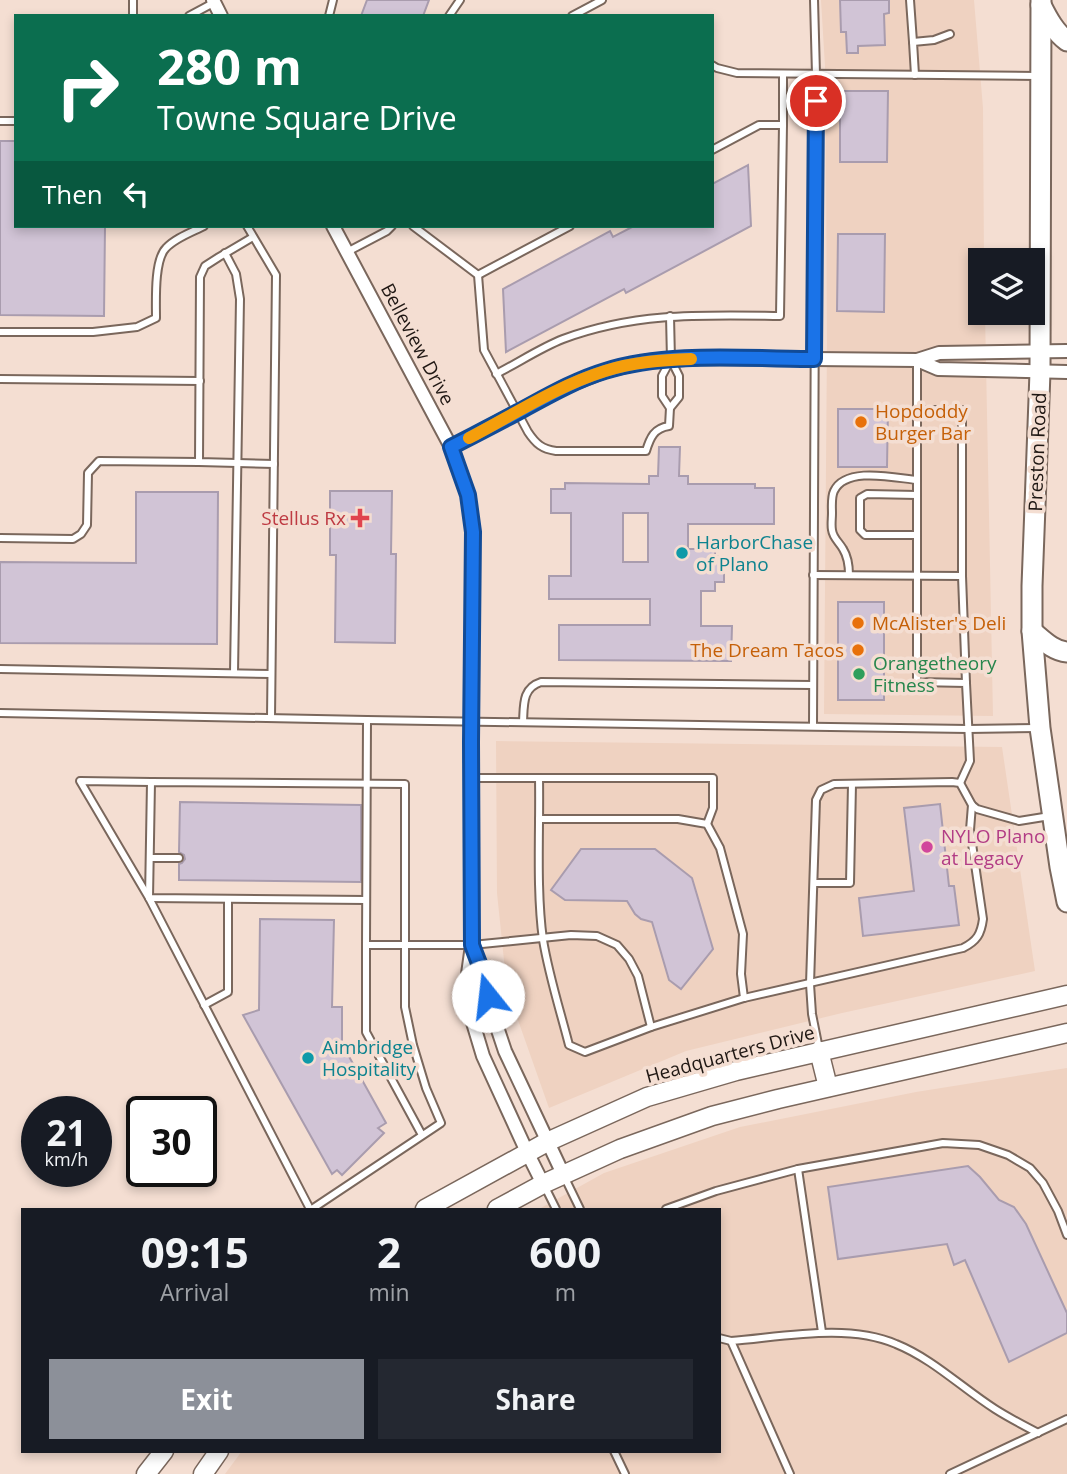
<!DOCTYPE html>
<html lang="en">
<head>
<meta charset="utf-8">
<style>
  :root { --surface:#171b24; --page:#242831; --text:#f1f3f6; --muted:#9ea1a6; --accent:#8c9099 }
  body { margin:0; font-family:"Open Sans",sans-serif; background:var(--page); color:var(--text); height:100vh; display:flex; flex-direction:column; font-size:26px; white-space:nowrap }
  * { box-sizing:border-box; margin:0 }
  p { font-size:23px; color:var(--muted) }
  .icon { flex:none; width:38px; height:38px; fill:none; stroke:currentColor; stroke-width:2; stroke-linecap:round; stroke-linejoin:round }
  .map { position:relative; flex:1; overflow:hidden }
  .details { position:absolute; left:21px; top:1208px; width:700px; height:245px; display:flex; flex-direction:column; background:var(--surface); border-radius:0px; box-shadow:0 4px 10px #0003 }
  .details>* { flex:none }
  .top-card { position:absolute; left:14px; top:14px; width:700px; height:214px; border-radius:0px; box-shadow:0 4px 10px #0003; background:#0b6e4f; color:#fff; overflow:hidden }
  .tools { position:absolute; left:968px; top:248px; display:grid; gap:14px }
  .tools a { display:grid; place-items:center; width:77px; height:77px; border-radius:0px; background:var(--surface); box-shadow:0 4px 10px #0003; font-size:35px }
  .speed { position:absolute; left:21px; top:1096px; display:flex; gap:14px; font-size:35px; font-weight:700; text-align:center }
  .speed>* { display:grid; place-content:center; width:91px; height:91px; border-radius:50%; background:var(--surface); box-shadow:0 4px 10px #0003; line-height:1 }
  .speed small { font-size:18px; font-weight:400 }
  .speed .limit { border:4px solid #111; border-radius:10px; background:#fff; color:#111 }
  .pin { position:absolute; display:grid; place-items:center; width:60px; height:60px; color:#fff; margin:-30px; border:4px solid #fff; border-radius:50%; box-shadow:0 2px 7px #0007 }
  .me { position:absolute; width:77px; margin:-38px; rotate:344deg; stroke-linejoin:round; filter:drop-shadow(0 0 5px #0008) }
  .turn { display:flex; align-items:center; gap:24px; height:147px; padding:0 28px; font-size:32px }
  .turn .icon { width:91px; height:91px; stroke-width:2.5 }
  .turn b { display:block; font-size:49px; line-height:60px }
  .then { display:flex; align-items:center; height:66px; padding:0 28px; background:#0003; gap:14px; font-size:26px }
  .eta { display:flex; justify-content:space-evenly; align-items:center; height:119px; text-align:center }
  .eta b { font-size:42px; font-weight:700; line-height:49px }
  .cta { display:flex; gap:14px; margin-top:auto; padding:14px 28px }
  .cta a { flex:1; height:80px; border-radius:0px; background:var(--accent); color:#fff; font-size:28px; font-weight:700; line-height:80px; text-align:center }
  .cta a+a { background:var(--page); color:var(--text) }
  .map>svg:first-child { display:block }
</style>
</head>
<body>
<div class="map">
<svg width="1067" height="1474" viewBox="0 0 1067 1474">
  <rect width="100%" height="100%" fill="#f4ded2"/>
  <g fill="#efd2c1">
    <path d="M821,0H974L983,108L984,261H980V313H985L993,716L824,714L827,343L826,167L825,66Z"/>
    <path d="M496,741L1002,747L1035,971L842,1013L686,1051L549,1108L507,989L497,893Z"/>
    <path d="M1067,1068V1474H225L242,1451H719V1209H539L604,1173L740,1127L916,1092Z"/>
  </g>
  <g fill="#d1c4d6" stroke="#a99cae" stroke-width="2" fill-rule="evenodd">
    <path d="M367,0H429L423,16H361Z"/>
    <path d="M840,0H889V13L884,14L885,45L858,46V53H847L846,32H841Z"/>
    <path d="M840,91H888L887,162H840Z"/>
    <path d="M0,141H16V226H105L104,316L0,315Z"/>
    <path d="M748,165L751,226L626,293L624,289L506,352L503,289L610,231L613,237L634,226H712V184Z"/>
    <path d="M838,234H885L884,312L837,311Z"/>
    <path d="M838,409H888L887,467H838Z"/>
    <path d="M659,447H680L679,476H688V484H755V488H774V524H688V549H715V556H724V582H715V591H701V626H732L731,661L559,660V625H650V599H549V576H571V513H551V489H565V483L649,484V476H658ZM623,513H648V562H623Z"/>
    <path d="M330,491H392L391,554H396L395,643L335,642L336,555H330Z"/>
    <path d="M136,492H218L217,644L0,643V562L136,563Z"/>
    <rect x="838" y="602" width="46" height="98"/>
    <path d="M180,802L361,805V882L179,880V864L182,863L185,859L184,855L179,852Z"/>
    <path d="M940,804L949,886H954L959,925L863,936L859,898L914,891L904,808Z"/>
    <path d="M581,849H655L692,878L713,949L681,989L669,980L652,922L641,919L635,914L627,901L565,900L551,890Z"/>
    <path d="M260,919L334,920L332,1007H342V1044L386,1123L378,1128L384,1133L342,1175L337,1170L332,1174L243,1015L259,1010Z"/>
    <path d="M968,1166L980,1177L999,1200L1014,1207L1026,1224L1067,1313V1333L1009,1362L965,1260L954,1265L947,1244L838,1259L828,1187Z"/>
  </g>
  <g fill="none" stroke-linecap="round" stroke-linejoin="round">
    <g stroke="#7a675c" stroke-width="10">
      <g id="lane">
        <path d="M133,0V16"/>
        <path d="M910,0L913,42"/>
        <path d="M189,16L215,2"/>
        <path d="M329,16L333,0"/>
        <path d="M449,16L460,0"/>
        <path d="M572,16L602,0"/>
        <path d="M712,65L717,68L737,73L1038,76"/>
        <path d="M915,75L913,42L934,40L950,34"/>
        <path d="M0,121H16"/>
        <path d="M783,125V74"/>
        <path d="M247,226L276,275L271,718"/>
        <path d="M413,226L478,275L484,350L528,432C536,444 542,449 556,451H646C650,438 654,428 669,426L670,408L662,396V376L670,361"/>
        <path d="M253,237L219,257L205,266L200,277L199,462L274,464"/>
        <path d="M347,252L387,231L392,226"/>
        <path d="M225,253L236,274L240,299L234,673"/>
        <path d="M478,275L570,226"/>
        <path d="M0,332H93L137,327L156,318C156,301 154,260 166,248C175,238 192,232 204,226"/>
        <path d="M917,360V682L966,683L970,761L960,783"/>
        <path d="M496,374C518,363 540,348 563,339C636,312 703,315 780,316L783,125H759L712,150"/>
        <path d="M0,379L200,381"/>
        <path d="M670,408L679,397V376L671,360L670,316"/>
        <path d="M917,410H962V576L966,683"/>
        <path d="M917,495L867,494L860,498V530L865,535H917"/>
        <path d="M0,538L73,539L81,534L87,525L88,473L99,461L199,462"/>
        <path d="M813,575L962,576"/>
        <path d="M849,575C849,566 848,557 843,549C839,542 833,538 832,530C831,525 832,519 832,513C832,507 831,497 834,491C846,466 895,478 917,480"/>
        <path d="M0,669L271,674"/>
        <path d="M0,713L367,720L968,729L1037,728"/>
        <path d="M367,720L366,945H472L571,935L597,936L617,945L629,959L638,976L651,1027"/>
        <path d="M523,722C524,705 522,688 541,682L813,685"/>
        <path d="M813,726L816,74L814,0"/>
        <path d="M471,778H713V808L707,824"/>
        <path d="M539,778C540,830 536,888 543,940C549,976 560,1010 569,1045L585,1052L651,1027L744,998L963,948C977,941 981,934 983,919L970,830L972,805"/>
        <path d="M151,782L80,781L149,898L310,1209"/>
        <path d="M539,819H678L707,824L720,848L743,934L741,974L744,998"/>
        <path d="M151,858H179"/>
        <path d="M814,883H850L852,784"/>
        <path d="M366,945V1032L422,1135"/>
        <path d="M204,1005L228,992V899"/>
        <path d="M819,1049L812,1014L810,984L816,800L821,790L834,784L952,782L960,783L972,805L977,809L1019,821L1050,816"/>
        <path d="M798,1169L822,1332"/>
        <path d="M564,1176L580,1209"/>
        <path d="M544,1185L556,1209"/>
        <path d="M312,1209L441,1123L426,1088L413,1045L405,1007V784L151,782L149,898L366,900"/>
        <path d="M666,1209L716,1191L798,1169L943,1143L979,1145L1008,1155L1030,1168L1043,1183L1058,1211L1067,1235"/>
        <path d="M719,1338L731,1341C782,1337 848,1323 896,1344C933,1359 962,1388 995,1409C1009,1418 1023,1425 1038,1433"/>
        <path d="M731,1341L790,1474"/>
        <path d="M614,1451L625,1474"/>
        <path d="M950,1474L1067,1419"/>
      </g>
    </g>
    <g stroke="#7a675c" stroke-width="16">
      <g id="street">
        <path d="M213,0L221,16"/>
        <path d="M333,226L451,447L468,495L473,532L471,742L472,945L467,981L471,1016L483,1056L527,1152L543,1184"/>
        <path d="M917,360L938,369L1067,372"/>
        <path d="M451,447L562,388L605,371L648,361L706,358L917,360L939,353L1067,351"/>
        <path d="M473,948L485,979L492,1012L505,1051L563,1174"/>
      </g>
    </g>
    <g stroke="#7a675c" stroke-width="21">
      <g id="secondary">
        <path d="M819,1051L828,1087"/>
        <path d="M425,1209L547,1142L647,1097L736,1071L1067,995"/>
        <path d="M497,1209L543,1184L620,1149L712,1116L778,1099L1067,1033"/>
        <path d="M146,1474L164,1451"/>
        <path d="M203,1474L219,1451"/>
      </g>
    </g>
    <g stroke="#7a675c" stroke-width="23">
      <g id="primary">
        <path d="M1041,0L1040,372L1032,586V631L1040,728L1060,867L1067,902"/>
        <path d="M1041,5C1048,19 1055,32 1067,41"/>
        <path d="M1032,631C1043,640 1053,651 1067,652"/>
      </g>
    </g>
    <use href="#lane" stroke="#fff" stroke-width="6"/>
    <use href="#street" stroke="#fff" stroke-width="12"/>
    <use href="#secondary" stroke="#fff" stroke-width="18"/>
    <use href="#primary" stroke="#fff" stroke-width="19"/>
  </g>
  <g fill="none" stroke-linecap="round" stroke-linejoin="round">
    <g stroke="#114b97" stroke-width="18">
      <path id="route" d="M488,996L485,979L472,945L471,742L473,532L468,495L451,447C474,435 496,424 518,412C546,397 575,380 605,371C668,351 748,359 814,359L816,101"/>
    </g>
    <use href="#route" stroke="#1a73e8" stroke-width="12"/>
    <path stroke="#f59e0b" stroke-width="12" d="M469,438C513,415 557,386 605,371C633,362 662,360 691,359"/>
  </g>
  <g fill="#e8710a" stroke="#f4ded2" stroke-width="2.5">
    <circle cx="861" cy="422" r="7"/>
    <circle cx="858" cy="623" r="7"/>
    <circle cx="858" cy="650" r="7"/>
  </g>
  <path fill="#e0444e" stroke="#f4ded2" stroke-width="2.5" d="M356.5 507.5h7v7h7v7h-7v7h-7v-7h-7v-7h7z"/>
  <g fill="#0f9aa8" stroke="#f4ded2" stroke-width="2.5">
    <circle cx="682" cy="553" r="7"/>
    <circle cx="308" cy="1058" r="7"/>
  </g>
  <circle fill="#2e9e5b" stroke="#f4ded2" stroke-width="2.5" cx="859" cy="674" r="7"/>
  <circle fill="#d1479c" stroke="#f4ded2" stroke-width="2.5" cx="927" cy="847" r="7"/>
  <g text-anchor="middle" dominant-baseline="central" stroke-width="7" stroke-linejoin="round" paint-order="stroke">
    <g font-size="19" fill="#1f1713" stroke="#f4ded2">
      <text transform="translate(418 344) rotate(62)">Belleview Drive</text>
      <text transform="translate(1037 452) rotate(-88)">Preston Road</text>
      <text transform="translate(730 1054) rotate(-15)">Headquarters Drive</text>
    </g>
    <g font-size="19" fill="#c56008" stroke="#f4ded2" text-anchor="start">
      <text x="875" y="411">Hopdoddy<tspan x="875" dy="22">Burger Bar</tspan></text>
      <text x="872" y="623">McAlister's Deli</text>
      <text x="844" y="650" text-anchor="end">The Dream Tacos</text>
    </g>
    <g font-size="19" fill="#be3a42" stroke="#f4ded2" text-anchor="end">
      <text x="346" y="518">Stellus Rx</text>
    </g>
    <g font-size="19" fill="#0d838f" stroke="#f4ded2" text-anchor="start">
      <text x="696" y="542">HarborChase<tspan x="696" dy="22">of Plano</tspan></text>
      <text x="322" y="1047">Aimbridge<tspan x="322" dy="22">Hospitality</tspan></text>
    </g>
    <g font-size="19" fill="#27864d" stroke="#f4ded2" text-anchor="start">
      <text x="873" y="663">Orangetheory<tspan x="873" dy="22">Fitness</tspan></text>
    </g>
    <g font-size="19" fill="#b23c85" stroke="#f4ded2" text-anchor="start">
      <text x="941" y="836">NYLO Plano<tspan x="941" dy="22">at Legacy</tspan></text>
    </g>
  </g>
</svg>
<div class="tools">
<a><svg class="icon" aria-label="layers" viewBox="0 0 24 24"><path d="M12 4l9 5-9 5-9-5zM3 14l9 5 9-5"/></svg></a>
</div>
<div class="speed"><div>21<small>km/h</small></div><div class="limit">30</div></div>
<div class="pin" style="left:816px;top:101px;background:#d93025"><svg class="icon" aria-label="arrive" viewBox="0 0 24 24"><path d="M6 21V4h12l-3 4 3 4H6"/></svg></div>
<svg class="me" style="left:488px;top:996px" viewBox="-20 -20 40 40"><circle r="19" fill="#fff"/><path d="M0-13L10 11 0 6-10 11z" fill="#1a73e8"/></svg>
<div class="top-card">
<div class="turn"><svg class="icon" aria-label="right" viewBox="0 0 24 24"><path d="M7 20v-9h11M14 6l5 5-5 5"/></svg><div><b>280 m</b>Towne Square Drive</div></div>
<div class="then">Then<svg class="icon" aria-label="left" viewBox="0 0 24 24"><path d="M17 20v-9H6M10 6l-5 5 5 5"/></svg></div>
</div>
<section class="details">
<div class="eta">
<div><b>09:15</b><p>Arrival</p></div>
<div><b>2</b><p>min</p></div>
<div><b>600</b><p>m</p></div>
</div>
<div class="cta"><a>Exit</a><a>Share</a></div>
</section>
</div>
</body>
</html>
